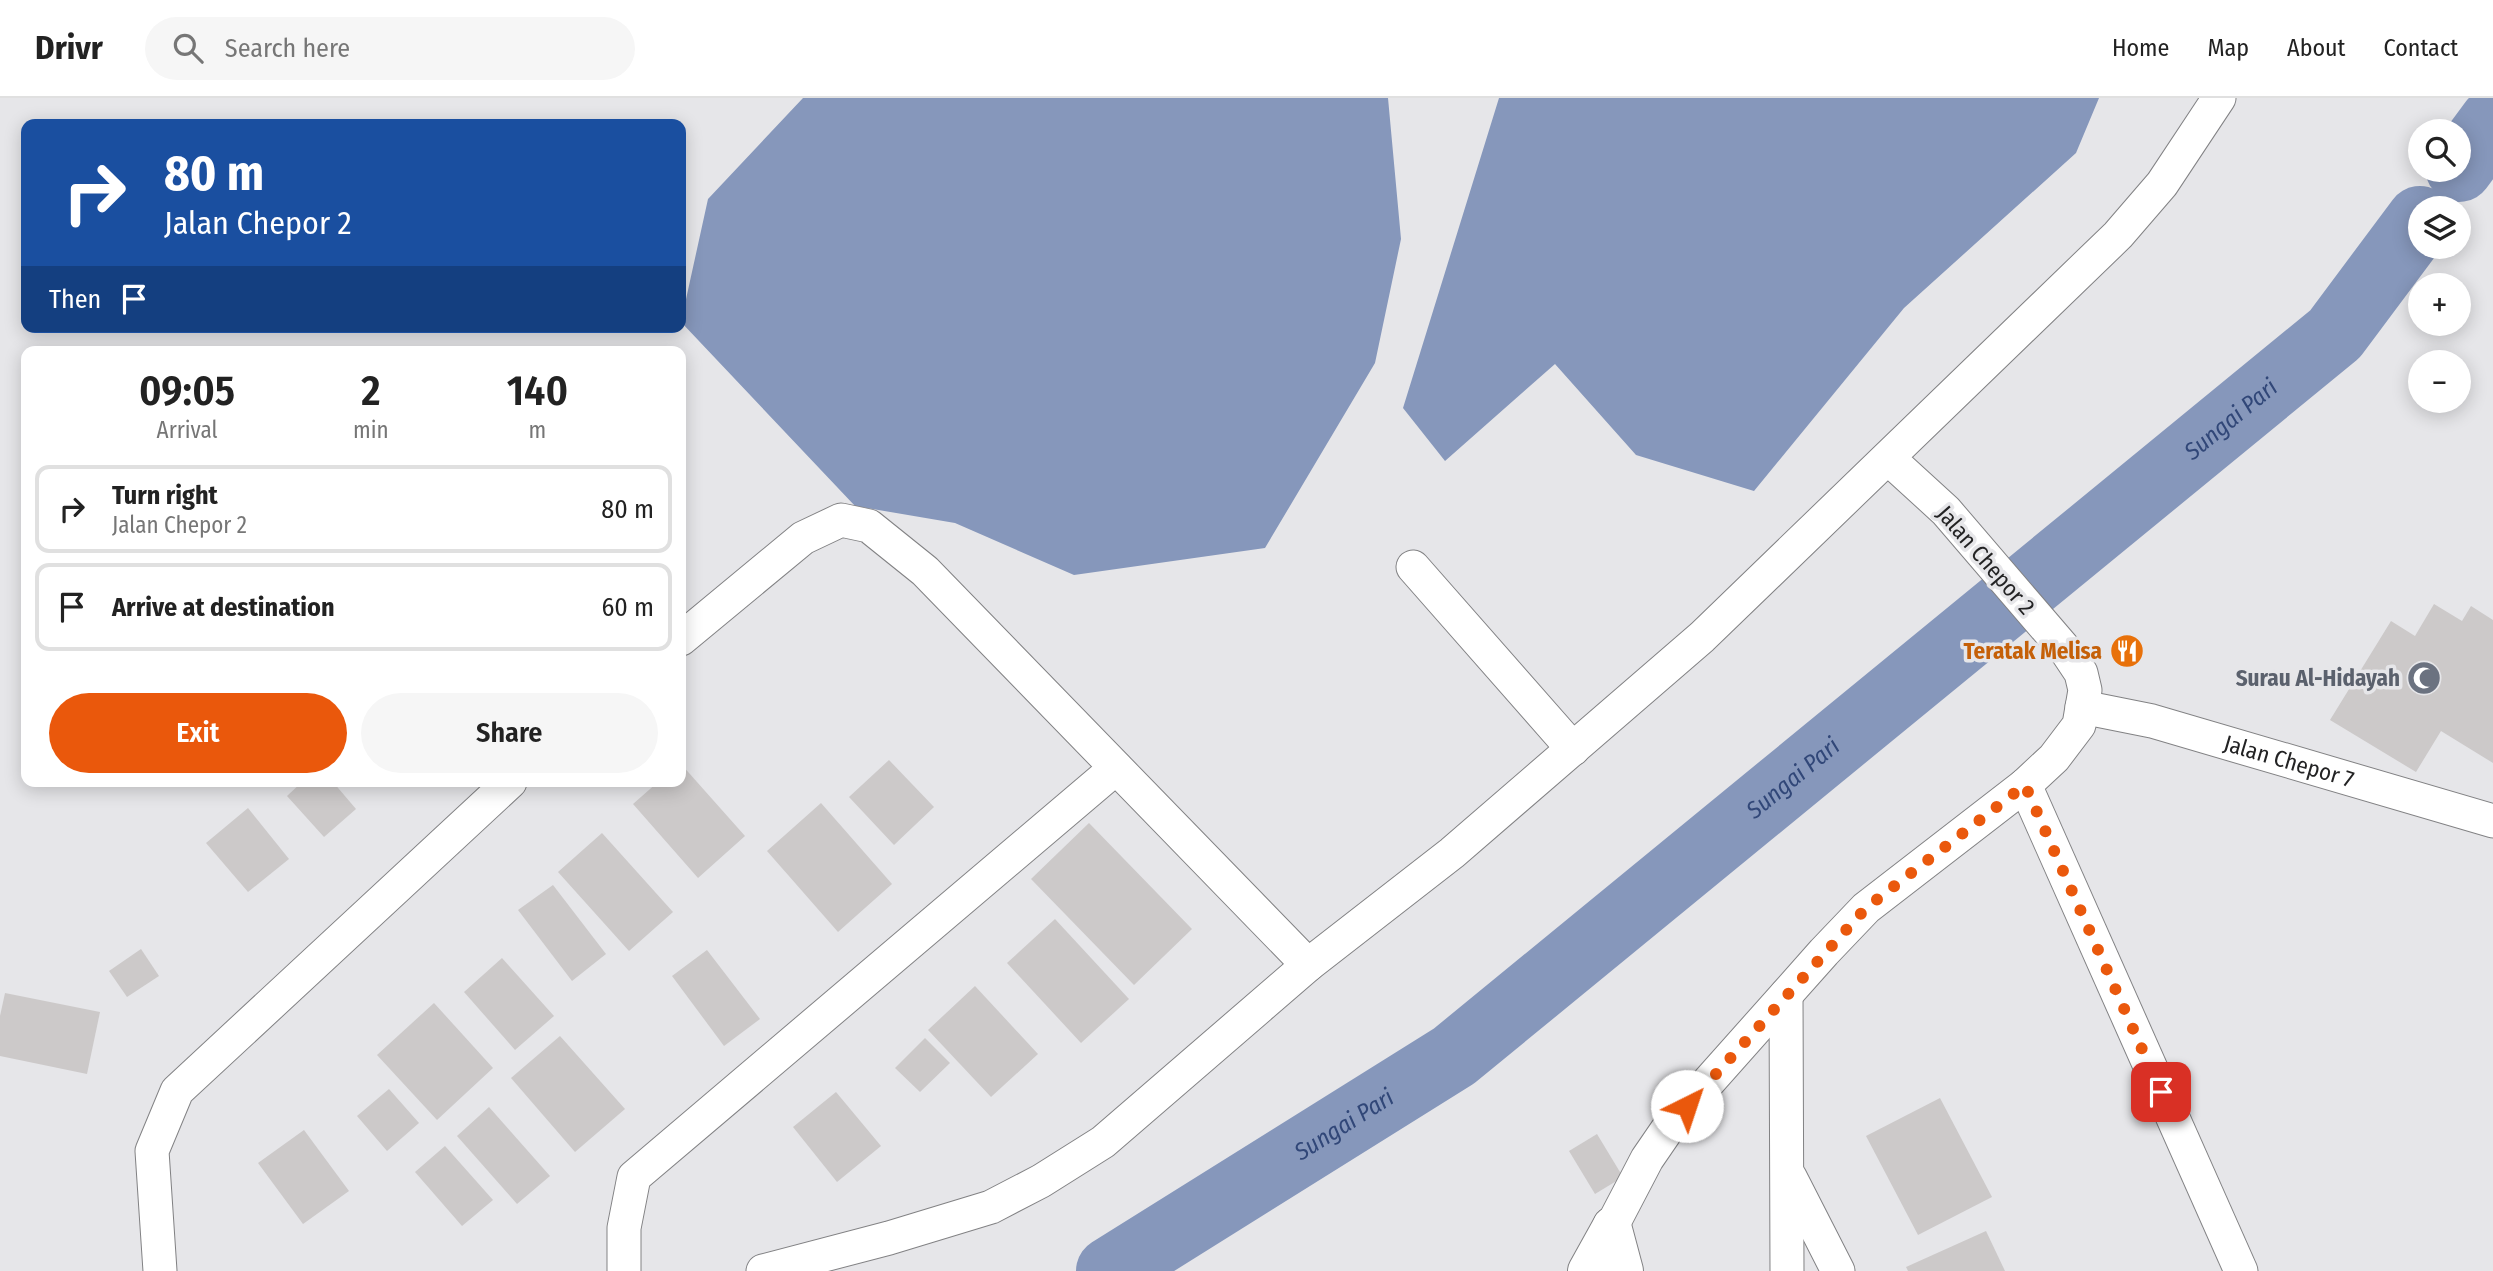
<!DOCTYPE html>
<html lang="en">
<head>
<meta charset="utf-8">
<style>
  :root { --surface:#fff; --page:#f6f6f6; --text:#222; --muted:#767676; --line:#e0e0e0; --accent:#ea580c }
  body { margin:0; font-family:"Fira Sans Condensed",sans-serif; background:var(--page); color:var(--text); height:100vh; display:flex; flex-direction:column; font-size:26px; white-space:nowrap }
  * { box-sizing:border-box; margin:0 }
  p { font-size:23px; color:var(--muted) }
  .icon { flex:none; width:38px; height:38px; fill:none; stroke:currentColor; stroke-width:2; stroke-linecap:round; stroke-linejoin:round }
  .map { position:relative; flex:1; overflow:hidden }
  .panel { position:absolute; left:21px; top:248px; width:665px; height:441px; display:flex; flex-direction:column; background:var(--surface); border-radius:14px; box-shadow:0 4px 18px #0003 }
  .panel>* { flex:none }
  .guide { position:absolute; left:21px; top:21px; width:665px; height:214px; border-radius:14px; box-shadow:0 4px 18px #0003; background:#1a4fa0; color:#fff; overflow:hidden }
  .tools { position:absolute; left:2408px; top:21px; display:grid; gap:14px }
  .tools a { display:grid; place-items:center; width:63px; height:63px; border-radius:50%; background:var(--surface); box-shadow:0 4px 18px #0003; font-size:35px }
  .pin { position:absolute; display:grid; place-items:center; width:60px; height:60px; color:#fff; margin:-30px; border-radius:14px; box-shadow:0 4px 10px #0006 }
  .me { position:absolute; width:77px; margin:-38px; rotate:41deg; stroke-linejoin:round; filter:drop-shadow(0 0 5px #0008) }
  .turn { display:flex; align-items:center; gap:24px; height:147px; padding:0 28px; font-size:32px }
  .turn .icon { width:91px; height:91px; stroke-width:2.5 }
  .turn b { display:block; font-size:49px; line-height:60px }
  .then { display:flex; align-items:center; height:66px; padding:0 28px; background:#0003; gap:14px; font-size:26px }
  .eta { display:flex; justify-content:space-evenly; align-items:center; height:119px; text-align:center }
  .eta b { font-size:42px; font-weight:600; line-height:49px }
  .primary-button { display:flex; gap:14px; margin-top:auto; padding:14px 28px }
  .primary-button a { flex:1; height:80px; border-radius:42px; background:var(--accent); color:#fff; font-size:28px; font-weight:600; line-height:80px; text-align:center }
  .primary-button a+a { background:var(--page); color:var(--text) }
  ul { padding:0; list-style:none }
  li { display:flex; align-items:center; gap:21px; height:88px; margin:0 14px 10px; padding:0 14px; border:4px solid var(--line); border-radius:14px }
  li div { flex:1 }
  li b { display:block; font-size:26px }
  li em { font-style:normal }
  header { display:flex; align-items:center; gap:42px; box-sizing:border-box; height:98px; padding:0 35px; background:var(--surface); border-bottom:2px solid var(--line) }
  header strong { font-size:33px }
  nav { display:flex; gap:38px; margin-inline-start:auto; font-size:24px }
  .search { width:490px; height:63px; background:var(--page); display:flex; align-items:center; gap:18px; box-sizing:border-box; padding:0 24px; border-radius:38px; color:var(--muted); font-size:26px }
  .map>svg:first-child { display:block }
</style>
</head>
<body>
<header>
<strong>Drivr</strong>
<div class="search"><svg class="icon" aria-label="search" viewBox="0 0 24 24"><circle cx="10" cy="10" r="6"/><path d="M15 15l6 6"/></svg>Search here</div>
<nav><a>Home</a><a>Map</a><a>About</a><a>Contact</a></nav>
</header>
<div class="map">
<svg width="2493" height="1173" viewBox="0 0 2493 1173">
  <rect width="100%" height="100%" fill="#e6e6e9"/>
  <g fill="#8697bb">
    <path d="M803,0H1388L1401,141L1375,265L1265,450L1074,477L955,425L855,408L681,224L708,101Z"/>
    <path d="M1499,0H2099L2076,55L1904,210L1754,393L1636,357L1555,266L1445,363L1403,310Z"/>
  </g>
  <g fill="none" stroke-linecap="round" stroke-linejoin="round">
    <g stroke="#8697bb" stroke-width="68">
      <path d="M2459,70L2493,24"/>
      <path id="s1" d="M1110,1173L1454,958L2335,236L2420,122"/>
    </g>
  </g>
  <g fill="#ccc9c9">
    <path d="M2434,506L2462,523L2471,508L2493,522V665L2441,633L2416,674L2330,622L2391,523L2415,538Z"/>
    <path d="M889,662L934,709L894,747L849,699Z"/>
    <path d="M681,666L745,738L698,780L633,706L658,684H681Z"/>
    <path d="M302,684H333L356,711L324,739L287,698Z"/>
    <path d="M821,705L892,786L838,834L767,753Z"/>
    <path d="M248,710L289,761L248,794L206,745Z"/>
    <path d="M1089,725L1192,831L1134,887L1031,781Z"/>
    <path d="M602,735L673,814L629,853L558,774Z"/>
    <path d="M553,787L606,856L572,883L518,812Z"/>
    <path d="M1055,821L1129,901L1081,945L1007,865Z"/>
    <path d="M141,851L159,878L127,899L109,873Z"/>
    <path d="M707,852L760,921L724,948L672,878Z"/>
    <path d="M502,860L554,918L515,952L464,894Z"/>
    <path d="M975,888L1038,956L991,999L928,932Z"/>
    <path d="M5,895L100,914L87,976L0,958V918Z"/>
    <path d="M434,905L493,970L437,1022L377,957Z"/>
    <path d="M560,938L625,1011L575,1054L511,980Z"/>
    <path d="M925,940L950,965L920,994L895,970Z"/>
    <path d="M389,991L419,1025L387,1053L357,1018Z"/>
    <path d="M836,994L881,1048L837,1084L793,1029Z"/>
    <path d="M1940,1000L1992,1099L1918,1137L1866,1038Z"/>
    <path d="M489,1009L550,1078L517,1106L457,1038Z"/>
    <path d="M304,1032L349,1093L303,1126L258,1065Z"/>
    <path d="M1597,1036L1623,1079L1595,1096L1569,1053Z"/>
    <path d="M445,1048L493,1102L462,1128L415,1074Z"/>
    <path d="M1986,1133L2005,1173H1908L1906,1169Z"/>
  </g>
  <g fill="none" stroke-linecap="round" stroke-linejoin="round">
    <g stroke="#828284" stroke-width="35">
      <g id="minor">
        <path d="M1413,469L1573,651"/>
        <path d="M681,541L803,440L841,422L869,428L925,473L1308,867"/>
        <path id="s2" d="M2082,609L2152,623L2493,723"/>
        <path d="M2025,687L2241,1173"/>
        <path d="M1786,897L1787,1173"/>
        <path d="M1790,1079L1838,1173"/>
        <path d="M1612,1128L1647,1061L1671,1026L1824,854L1866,810L2025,687L2054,660L2079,627L2085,592L2081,575L2067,554L1946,413L1888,360"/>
        <path d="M160,1173L152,1053L177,993L510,684"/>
        <path d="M624,1173V1130L634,1079L1116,670"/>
        <path d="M763,1173L889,1140L991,1109L1041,1083L1103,1044L1308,867L1452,755L1702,539L2118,137L2162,86L2219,0"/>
      </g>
    </g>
    <g stroke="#828284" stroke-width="40">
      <g id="tertiary">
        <path d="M1612,1128L1624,1173"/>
        <path d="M1587,1173L1612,1128"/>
      </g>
    </g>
    <use href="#minor" stroke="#fff" stroke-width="33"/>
    <use href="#tertiary" stroke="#fff" stroke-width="38"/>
  </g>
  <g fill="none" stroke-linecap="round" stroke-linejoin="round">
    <path stroke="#ea580c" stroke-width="12" stroke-dasharray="0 21.6" d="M1687,1008L1866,810L2025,687L2161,994"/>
  </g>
  <defs>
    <g id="restaurant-disc" transform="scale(1.75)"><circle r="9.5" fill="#e8710a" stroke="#e6e6e9"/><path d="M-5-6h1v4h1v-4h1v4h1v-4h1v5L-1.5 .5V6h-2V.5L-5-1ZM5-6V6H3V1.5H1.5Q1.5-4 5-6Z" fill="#fff"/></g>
    <g id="mosque-disc" transform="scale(1.75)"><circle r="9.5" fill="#6b7280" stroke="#e6e6e9"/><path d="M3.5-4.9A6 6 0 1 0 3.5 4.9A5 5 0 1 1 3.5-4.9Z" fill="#fff"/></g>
  </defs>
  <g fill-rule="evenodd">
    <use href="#restaurant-disc" x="2127" y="553"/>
    <use href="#mosque-disc" x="2424" y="580"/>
  </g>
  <g text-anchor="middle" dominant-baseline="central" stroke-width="7" stroke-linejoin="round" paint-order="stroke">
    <g font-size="23" fill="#232324" stroke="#e6e6e9">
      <text transform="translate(1986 462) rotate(49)">Jalan Chepor 2</text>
      <text stroke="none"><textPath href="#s2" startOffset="214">Jalan Chepor 7</textPath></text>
    </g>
    <g font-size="23" font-weight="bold" fill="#c56008" stroke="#e6e6e9" text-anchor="end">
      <text x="2102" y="553">Teratak Melisa</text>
    </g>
    <g font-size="23" font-weight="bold" fill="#5b616d" stroke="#e6e6e9" text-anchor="end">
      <text x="2400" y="580">Surau Al-Hidayah</text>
    </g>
    <g font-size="24" font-style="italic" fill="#314778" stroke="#e6e6e9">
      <text stroke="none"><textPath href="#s1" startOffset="1410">Sungai Pari</textPath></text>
      <text stroke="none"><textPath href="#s1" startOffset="844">Sungai Pari</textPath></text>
      <text stroke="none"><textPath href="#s1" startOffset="276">Sungai Pari</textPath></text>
    </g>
  </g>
</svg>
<div class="tools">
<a><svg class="icon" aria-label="search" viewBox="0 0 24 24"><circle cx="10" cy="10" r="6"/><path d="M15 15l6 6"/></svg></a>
<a><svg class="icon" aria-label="layers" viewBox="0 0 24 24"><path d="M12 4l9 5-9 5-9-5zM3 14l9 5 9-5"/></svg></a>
<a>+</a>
<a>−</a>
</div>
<div class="pin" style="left:2161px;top:994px;background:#d93025"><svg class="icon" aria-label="arrive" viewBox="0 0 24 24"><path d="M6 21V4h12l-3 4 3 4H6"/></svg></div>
<svg class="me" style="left:1687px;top:1008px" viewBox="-20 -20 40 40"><circle r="19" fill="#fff"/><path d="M0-13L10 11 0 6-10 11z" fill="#ea580c"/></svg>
<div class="guide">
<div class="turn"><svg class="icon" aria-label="right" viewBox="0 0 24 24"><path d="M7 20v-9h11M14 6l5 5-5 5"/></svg><div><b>80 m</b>Jalan Chepor 2</div></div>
<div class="then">Then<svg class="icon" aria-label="arrive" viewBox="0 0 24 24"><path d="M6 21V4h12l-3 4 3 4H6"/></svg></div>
</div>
<section class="panel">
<div class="eta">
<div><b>09:05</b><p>Arrival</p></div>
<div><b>2</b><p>min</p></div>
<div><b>140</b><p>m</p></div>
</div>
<ul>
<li><svg class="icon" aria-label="right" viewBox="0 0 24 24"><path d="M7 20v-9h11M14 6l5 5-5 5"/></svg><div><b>Turn right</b><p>Jalan Chepor 2</p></div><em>80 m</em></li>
<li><svg class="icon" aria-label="arrive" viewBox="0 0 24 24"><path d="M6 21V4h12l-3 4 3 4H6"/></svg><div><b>Arrive at destination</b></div><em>60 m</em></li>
</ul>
<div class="primary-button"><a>Exit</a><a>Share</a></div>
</section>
</div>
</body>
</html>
